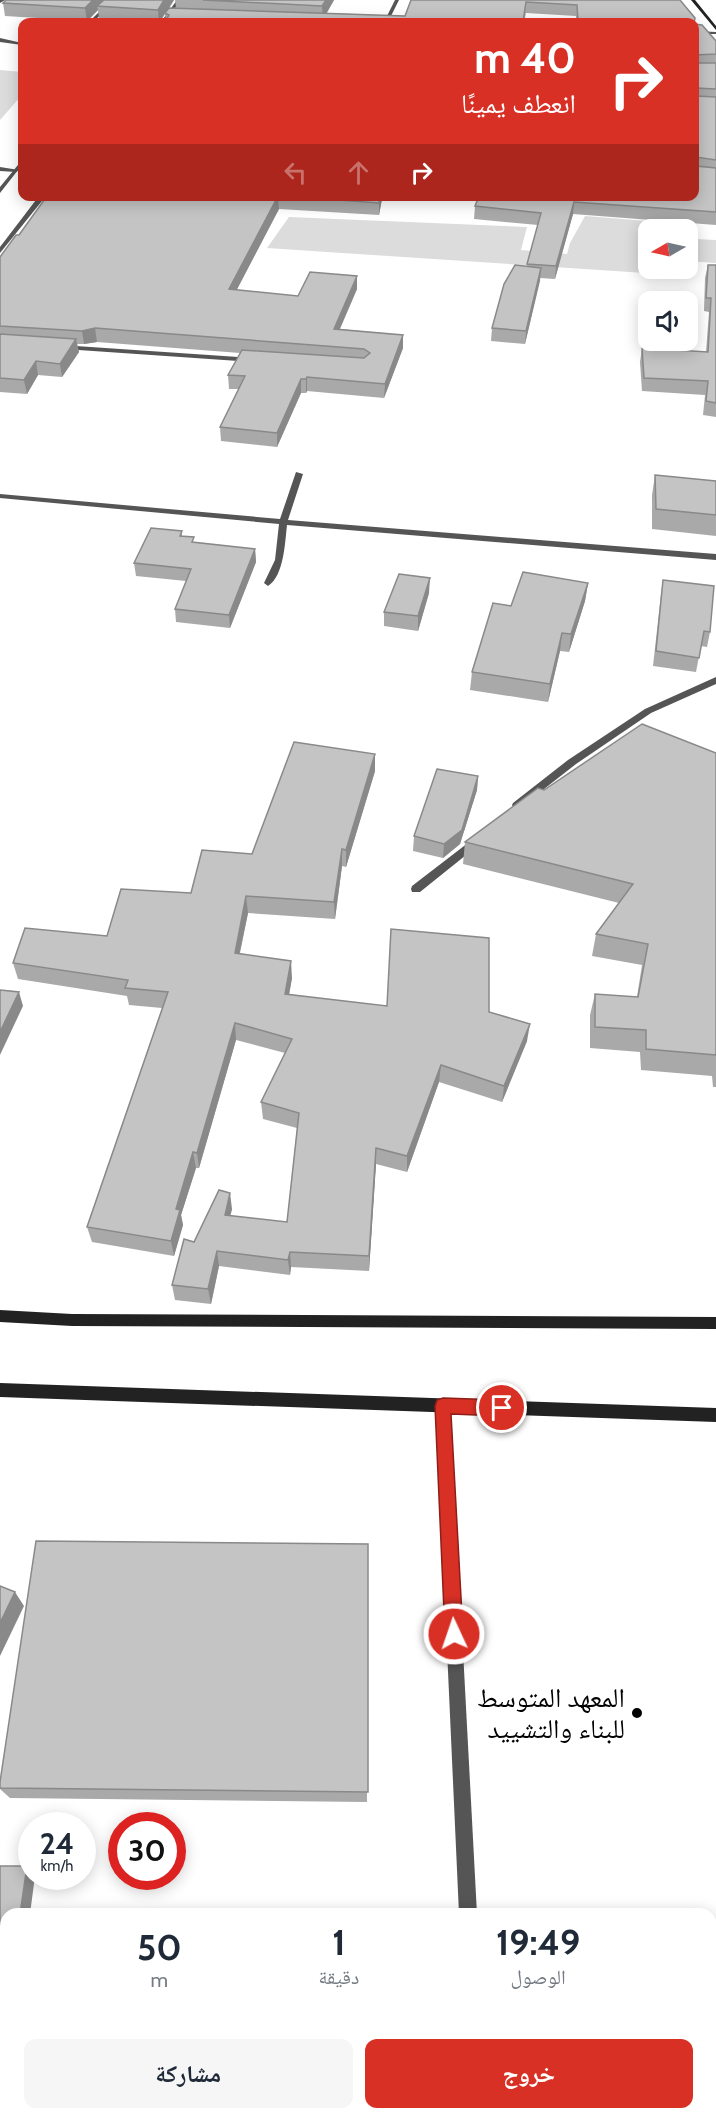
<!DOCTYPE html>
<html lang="ar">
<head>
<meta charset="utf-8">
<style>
  :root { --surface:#fff; --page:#f6f6f7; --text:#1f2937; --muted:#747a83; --accent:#d93025 }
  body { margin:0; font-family:Cabin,"Noto Naskh Arabic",sans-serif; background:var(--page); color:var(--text); direction:rtl; height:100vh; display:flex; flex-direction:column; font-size:22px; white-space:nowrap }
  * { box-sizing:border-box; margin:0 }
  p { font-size:20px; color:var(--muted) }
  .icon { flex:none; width:33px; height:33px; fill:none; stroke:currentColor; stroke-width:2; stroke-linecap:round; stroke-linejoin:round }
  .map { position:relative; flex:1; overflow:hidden; direction:ltr }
  .side { position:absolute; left:0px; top:1908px; width:717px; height:212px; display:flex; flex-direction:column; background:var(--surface); border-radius:18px 18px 0 0; box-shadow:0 3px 15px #0003; direction:rtl }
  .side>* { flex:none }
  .hud { position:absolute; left:18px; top:18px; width:681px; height:183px; border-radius:12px; box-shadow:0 3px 15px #0003; direction:rtl; background:#d93025; color:#fff; overflow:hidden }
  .needle { width:39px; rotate:261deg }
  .buttons { position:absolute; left:638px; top:219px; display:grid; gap:12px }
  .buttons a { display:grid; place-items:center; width:60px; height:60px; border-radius:12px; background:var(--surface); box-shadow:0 3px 15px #0003; font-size:30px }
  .speed { position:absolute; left:18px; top:1812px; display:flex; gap:12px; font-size:30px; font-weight:700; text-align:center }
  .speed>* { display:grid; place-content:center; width:78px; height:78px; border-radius:50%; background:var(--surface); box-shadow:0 3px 15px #0003; line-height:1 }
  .speed small { font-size:15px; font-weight:400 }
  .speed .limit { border:9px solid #d22; background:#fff; color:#111 }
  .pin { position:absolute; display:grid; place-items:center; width:51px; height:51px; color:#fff; margin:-26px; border:3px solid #fff; border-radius:50%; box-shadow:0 2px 6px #0007 }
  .me { position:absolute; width:66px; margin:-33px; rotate:357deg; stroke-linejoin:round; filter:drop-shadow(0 0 4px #0008) }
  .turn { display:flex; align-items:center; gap:21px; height:126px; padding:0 24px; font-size:27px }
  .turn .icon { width:78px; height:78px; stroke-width:2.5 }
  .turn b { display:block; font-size:42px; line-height:51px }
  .lanes { display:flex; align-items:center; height:57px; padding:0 24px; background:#0003; justify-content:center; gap:30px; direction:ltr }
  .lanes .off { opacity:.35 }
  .eta { display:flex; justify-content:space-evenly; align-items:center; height:102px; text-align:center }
  .eta b { font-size:36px; font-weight:700; line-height:42px }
  .button { display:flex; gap:12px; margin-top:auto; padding:12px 24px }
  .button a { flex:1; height:69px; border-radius:12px; background:var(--accent); color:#fff; font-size:24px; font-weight:700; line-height:69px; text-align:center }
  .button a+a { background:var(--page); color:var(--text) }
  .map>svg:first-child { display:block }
</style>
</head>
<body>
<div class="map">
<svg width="716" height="2119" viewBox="0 0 716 2119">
  <rect width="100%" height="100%" fill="#fff"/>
  <g fill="#dcdcdc">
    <path d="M0,70L22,72V95L0,120Z"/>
    <path d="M585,216L697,225L696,239L716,240V263L687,261V230H648V268L660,269V274L267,248L289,217L527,227L521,250L567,254L570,243Z"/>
  </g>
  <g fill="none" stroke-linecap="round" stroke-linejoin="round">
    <g fill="#555" fill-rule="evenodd">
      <path d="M0,0H5L0,3Z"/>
      <path d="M111,0H116L93,22H89Z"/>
      <path d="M177,0H181L165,22H161Z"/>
      <path d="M395,0H399L388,22H384Z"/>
      <path d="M694,31L716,32V34H694Z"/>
      <path d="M0,167L19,170L16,172L0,171Z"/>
      <path d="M61,345L253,358L257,360L253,362L64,349L60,347Z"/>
      <path d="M296,472L303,474L288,520L716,554V560L287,525C285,542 284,576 268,586L264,583L275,560L279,524L0,498V494L280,519Z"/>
      <path d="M716,677V684L651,713L576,764L521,807H513L512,805L513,803L568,760L645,709Z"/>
      <path d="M477,836L481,837L482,840L481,843L420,892H412L411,889L412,886Z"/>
      <path d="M443,1399L448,1401L450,1406L477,1914H459L436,1406L438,1401Z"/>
      <path d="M467,2114H486L488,2119H468Z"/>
    </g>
    <g fill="#555" fill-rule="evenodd">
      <path d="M0,38L22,43V45L0,42Z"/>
      <path d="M22,160V165L0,193V187Z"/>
      <path d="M39,196H46L0,253V247Z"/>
    </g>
    <g fill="#222" fill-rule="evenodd">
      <path d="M691,0H695L716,26V30Z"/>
      <path d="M0,1310L72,1314L716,1317V1329L72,1326L0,1322Z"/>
      <path d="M0,1383L716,1408V1422L0,1397Z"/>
    </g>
  </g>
  <g fill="#a9a9a9">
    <path d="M6,0H174L169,9L176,8L175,0H334L326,13L405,16L411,0H680L695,18L694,23L576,22V16L526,13L524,22H165L166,21L165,14L160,22H146L99,20L98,10L87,21L5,16L3,3Z"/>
    <path d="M694,24L716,41V225L573,214L555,279L540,278L525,344L491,341L492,328L527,266L538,225L474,219L475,206L694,196Z"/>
    <path d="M47,196H396L394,200L382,199L379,215L279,209L236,290L298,296L357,289L340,329L403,335V348L384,398L307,391L306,393H301L277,447L221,441L220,427L239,389H229L228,375L240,353L97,342L84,344H77L79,352L62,377L38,375L27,394L0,392V257L19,235Z"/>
    <path d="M708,265H716V417L703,415L705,395L642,391L640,362L642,348L706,352L709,312L704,311L705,278Z"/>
    <path d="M655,475L716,481V536L652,529V495Z"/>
    <path d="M182,531V536L195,543L255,549L256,562L230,628L176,622L175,609L186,581L136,576L134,563Z"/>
    <path d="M663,580L710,632L707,647L701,646L696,672L653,666L661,594Z"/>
    <path d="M588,583L585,601L569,652L560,651L548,702L470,690L472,672L511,606Z"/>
    <path d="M429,593L418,631L384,626V612Z"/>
    <path d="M716,753V1087H713L712,1076L641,1070L640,1052L590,1048V1015L595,994L637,997L642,965L592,956L596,934L619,903L463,864L465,842L544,790Z"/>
    <path d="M375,754V771L346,867L342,866L335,919L248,913L240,953L292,978L289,995L387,1006L489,1012L527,1041L502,1102L439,1082L407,1172L376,1164L369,1271L291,1267L290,1275L219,1266L211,1304L175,1300L172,1285L194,1242L232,1209L230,1216L287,1222L297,1128L263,1119L261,1102L285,1053L236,1040L199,1168H196L181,1215L183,1225L174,1256L92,1242L87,1227L162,1008L129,1005L127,996L18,979L13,963L107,936L191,893L252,854Z"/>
    <path d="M478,776L477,790L460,844L443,858L413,851L414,836Z"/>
    <path d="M368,1544L367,1802L10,1798L0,1789V1782Z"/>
  </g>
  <g fill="#898989">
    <path d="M93,0H108L97,6L98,10L87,21L85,8Z"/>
    <path d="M164,0H174L159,22L158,10Z"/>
    <path d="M326,0H334L323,20L322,6Z"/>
    <path d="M278,196L279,209L230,303L229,289Z"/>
    <path d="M380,196H382V199L379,215V203Z"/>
    <path d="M574,202L573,214L555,279L556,266Z"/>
    <path d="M541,268L540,281L525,344L526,331Z"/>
    <path d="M357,276V289L334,342V329Z"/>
    <path d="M95,328L97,342L84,344L82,331Z"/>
    <path d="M403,335V348L384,398L385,384Z"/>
    <path d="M76,339L79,352L62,377L60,364Z"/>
    <path d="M36,361L38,375L27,394L24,380Z"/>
    <path d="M307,377V391L306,393V379Z"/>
    <path d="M301,379V393L277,447V433Z"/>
    <path d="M255,549L256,562L230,628L229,615Z"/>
    <path d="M430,578L429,593L418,631V616Z"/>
    <path d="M588,583L585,601L569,652L571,634Z"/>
    <path d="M562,633L560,651L548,702L550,684Z"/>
    <path d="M375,754V771L346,867V850Z"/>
    <path d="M478,776L477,790L460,844L443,858L444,844Z"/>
    <path d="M342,849V866L335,919L334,902Z"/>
    <path d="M246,896L248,913L236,970L235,953Z"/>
    <path d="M291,961L292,978L286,1011L285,994Z"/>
    <path d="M19,992L23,1006L0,1055V1032Z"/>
    <path d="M235,1023L236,1040L199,1168L197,1153Z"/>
    <path d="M530,1024L527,1041L502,1102L504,1086Z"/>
    <path d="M441,1065L439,1082L407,1172V1156Z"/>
    <path d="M376,1148V1164L369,1271V1256Z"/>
    <path d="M193,1152L196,1168L181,1215L183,1225L174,1256L171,1241L176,1209Z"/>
    <path d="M230,1193L232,1209L227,1230L225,1215Z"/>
    <path d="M217,1251L219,1266L211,1304L208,1289Z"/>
    <path d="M290,1252L291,1267L290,1275L288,1260Z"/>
    <path d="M15,1592L24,1606L0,1656V1623Z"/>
    <path d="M27,1866L32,1870V1876H35L30,1914H20Z"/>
    <path d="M6,2017V2090L2,2119H0V2060Z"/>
  </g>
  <g fill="#c4c4c4" stroke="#898989" stroke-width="1.5">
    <path d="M6,0H93L85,8L3,3Z"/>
    <path d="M104,0H164L158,10L97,6Z"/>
    <path d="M203,0H326L322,6Z"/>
    <path d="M411,0H680L695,18L694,23L578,22L577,5L526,2L523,22H165L169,15L165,13L169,8L405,16Z"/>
    <path d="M694,24L702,25L716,41V54L694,55Z"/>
    <path d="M694,56L696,63H716V89L696,88L694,92Z"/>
    <path d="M694,95L696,96L716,97V160L696,157L694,162Z"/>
    <path d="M694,164L696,166L716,168V212L574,202L556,266L527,264L541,213L475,206L479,196H694Z"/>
    <path d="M47,196H278L229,289L298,296L310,272L357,276L334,329L403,335L385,384L307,377L306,379H301L277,433L220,427L245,376L228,375L242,350L364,358L370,353L364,349L95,328L82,331L0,326V257L16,235H19Z"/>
    <path d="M284,196H380L379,203Z"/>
    <path d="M515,265L541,268L526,331L492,328L504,284Z"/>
    <path d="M708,265H716V403L706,401L708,381L644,378L642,348L708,352L711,298H706Z"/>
    <path d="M0,334L76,339L60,364L36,361L24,380L0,378Z"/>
    <path d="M655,475L716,481V515L656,509Z"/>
    <path d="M151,528L182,531L180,536L194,537L192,542L255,549L229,615L175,609L191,569L134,563Z"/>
    <path d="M523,572L588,583L571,634L562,633L550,684L472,672L493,603L511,606Z"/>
    <path d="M399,574L430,578L418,616L384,612Z"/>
    <path d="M663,580L714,586L710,632L704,631L699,658L656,651Z"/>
    <path d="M642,724L716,753V1055L646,1049V1030L595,1027V994L638,997L648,944L596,934L633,884L465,842L538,788L544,790Z"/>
    <path d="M294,742L375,754L346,850L342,849L334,902L246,896L235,953L291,961L285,994L387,1006L391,929L489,938V1012L530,1024L504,1086L441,1065L407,1156L376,1148L369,1256L290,1252L288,1260L217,1251L208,1289L172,1285L184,1239L194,1242L219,1190L230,1193L225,1215L287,1222L299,1113L261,1102L292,1039L235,1023L197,1153L193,1152L176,1209L180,1210L171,1241L87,1227L168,992L125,988L128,980L13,963L25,928L107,936L121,889L191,893L202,850L252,854Z"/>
    <path d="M437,769L478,776L462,830L444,844L414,836Z"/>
    <path d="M0,990L19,992L0,1032Z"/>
    <path d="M36,1541L368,1544V1792L0,1788V1782Z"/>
    <path d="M0,1586L15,1592L0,1623Z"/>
    <path d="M0,1866H27L20,1914H6V2017L0,2060Z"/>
  </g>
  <path fill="#d93025" stroke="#8d1f18" stroke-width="1.5" d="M443,1398L502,1400L508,1403L511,1408L508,1414L502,1416L451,1414L463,1634L461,1640L454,1643L448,1640L445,1634L435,1406L437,1400Z"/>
  <circle fill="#000" stroke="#fff" stroke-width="2" cx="637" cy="1713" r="6"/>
  <g text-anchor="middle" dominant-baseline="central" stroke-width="4.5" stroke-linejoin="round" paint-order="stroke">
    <g font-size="27" fill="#000" stroke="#fff" text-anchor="end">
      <text x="625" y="1697">المعهد المتوسط<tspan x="625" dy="31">للبناء والتشييد</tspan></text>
    </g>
  </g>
</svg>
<div class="buttons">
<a><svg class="needle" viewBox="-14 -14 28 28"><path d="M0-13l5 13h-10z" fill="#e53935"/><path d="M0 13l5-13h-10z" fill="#747a83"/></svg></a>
<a><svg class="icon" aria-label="sound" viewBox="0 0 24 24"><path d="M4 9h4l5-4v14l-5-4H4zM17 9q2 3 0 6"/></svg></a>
</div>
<div class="speed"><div>24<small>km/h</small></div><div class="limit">30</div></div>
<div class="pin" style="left:502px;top:1408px;background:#d93025"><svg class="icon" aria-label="arrive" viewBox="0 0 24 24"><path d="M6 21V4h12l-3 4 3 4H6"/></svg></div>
<svg class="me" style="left:454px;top:1634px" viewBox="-20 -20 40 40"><circle r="17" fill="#d93025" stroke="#fff" stroke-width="3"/><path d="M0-11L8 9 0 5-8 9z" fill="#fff"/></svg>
<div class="hud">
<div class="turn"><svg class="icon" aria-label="right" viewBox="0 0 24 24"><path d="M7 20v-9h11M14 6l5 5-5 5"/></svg><div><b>40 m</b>انعطف يمينًا</div></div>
<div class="lanes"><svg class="icon off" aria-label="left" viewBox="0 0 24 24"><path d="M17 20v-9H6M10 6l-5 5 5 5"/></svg><svg class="icon off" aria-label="ahead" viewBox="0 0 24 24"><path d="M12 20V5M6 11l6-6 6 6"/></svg><svg class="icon" aria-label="right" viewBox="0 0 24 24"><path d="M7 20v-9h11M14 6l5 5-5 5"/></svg></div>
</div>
<section class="side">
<div class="eta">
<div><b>19:49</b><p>الوصول</p></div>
<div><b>1</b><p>دقيقة</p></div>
<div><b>50</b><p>m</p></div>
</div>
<div class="button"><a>خروج</a><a>مشاركة</a></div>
</section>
</div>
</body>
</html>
